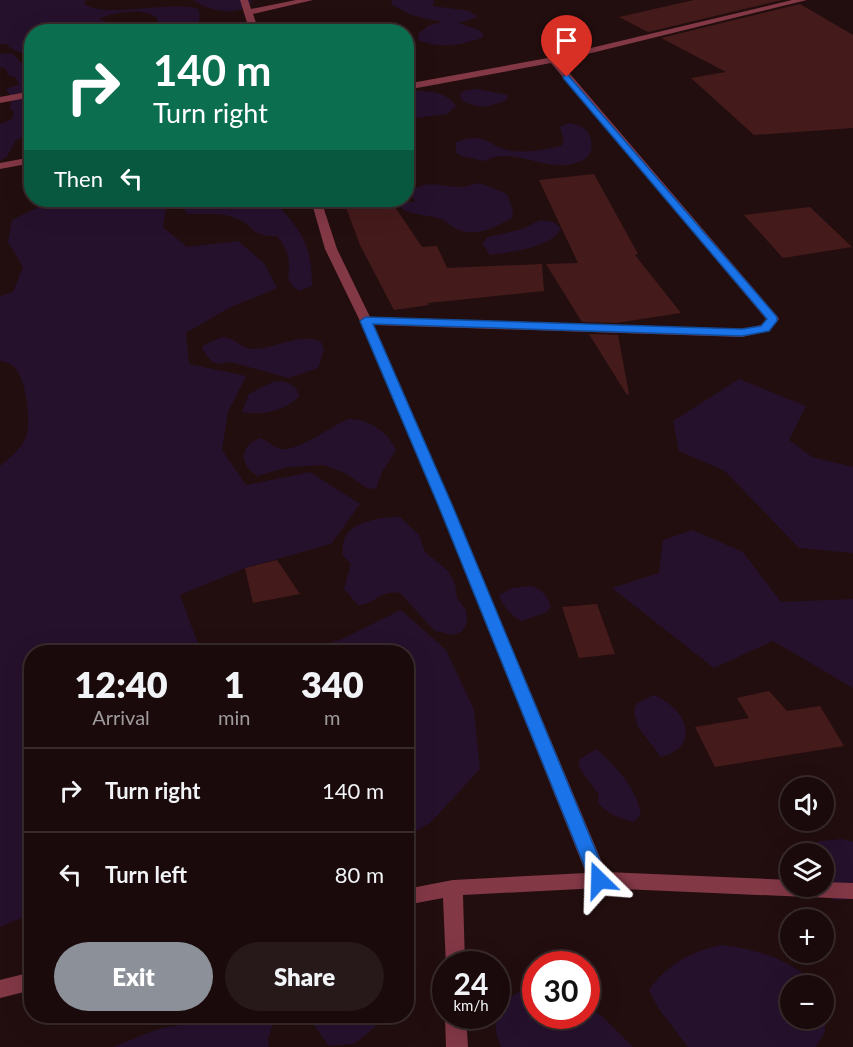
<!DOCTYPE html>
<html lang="en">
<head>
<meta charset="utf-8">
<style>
  :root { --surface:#1a0a0b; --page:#271819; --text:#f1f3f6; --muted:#9f9a9d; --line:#382b2c; --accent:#8c9099 }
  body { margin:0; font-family:Lato,sans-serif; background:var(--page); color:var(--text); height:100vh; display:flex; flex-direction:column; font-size:22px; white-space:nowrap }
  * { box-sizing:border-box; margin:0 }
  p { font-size:20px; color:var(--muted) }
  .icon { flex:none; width:33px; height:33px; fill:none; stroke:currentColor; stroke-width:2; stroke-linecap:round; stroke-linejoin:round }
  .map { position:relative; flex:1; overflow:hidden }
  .details { position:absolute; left:24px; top:645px; width:390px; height:378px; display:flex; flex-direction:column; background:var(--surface); border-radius:24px; box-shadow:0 6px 24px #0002,0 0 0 2px var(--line) }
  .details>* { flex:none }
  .guide { position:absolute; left:24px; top:24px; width:390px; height:183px; border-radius:24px; box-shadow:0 6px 24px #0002,0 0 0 2px var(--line); background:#0b6e4f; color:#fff; overflow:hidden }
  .buttons { position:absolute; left:780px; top:777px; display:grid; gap:12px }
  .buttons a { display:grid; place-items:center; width:54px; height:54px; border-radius:50%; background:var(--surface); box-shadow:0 6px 24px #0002,0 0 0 2px var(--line); font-size:30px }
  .speed { position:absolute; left:432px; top:951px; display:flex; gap:12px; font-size:30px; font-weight:700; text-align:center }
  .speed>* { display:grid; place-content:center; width:78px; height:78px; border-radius:50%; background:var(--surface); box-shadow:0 6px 24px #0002,0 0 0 2px var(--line); line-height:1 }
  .speed small { font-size:15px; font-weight:400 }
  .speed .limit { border:9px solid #d22; background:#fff; color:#111 }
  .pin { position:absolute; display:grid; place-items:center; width:51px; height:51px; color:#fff; margin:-62px -26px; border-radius:50% 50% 50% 0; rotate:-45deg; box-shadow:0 0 6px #0007 }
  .pin .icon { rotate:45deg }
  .me { position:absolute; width:66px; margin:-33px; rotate:338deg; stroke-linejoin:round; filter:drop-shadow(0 0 4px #0008) }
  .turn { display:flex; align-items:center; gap:21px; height:126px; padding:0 30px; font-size:27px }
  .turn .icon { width:78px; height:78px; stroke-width:2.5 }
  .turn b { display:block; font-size:42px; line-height:51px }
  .then { display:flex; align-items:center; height:57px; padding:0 30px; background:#0003; gap:12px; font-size:22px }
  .eta { display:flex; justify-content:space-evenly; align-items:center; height:102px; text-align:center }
  .eta b { font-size:36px; font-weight:800; line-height:42px }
  .action { display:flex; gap:12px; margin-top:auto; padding:12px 30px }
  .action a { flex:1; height:69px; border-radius:36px; background:var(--accent); color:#fff; font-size:24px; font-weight:800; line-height:69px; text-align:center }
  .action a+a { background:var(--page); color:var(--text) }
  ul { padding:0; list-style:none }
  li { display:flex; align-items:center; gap:18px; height:84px; padding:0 30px; border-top:2px solid var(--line) }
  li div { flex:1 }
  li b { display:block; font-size:22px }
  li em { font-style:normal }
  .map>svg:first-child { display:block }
</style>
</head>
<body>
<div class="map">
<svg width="853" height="1047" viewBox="0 0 853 1047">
  <rect width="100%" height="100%" fill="#230e0f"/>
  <g fill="#26112d">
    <path d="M0,0H86L84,3C102,20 166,0 199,9C200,19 200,25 191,31L141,32L158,25L157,18C143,7 114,12 99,19L125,29V31L32,32L31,54C20,52 14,52 6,44H0Z"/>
    <path d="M193,0H251V4C235,17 209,11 193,0Z"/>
    <path d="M392,0H434L433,6L469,11L478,17L458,23L479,30L483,34L482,38C461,45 438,49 418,40L419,33L428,26L442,22L411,15L391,4Z"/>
    <path d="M8,53L13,54L20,62L31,64V135L16,140L7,156L0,161V124L12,119L14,112L10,108L12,98L6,89L19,84L16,78L8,75L5,68L0,67V54Z"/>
    <path d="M478,89L508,95L507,100C488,107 479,111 461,99L460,94L466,90Z"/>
    <path d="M407,91C424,91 445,89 456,106L447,114L407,119Z"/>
    <path d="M569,123C574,124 581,125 586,130C593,137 594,154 585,159C553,178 515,144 485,161L461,156L456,152V142C489,130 487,148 514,151C529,153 546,149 561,146L564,141L560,127Z"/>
    <path d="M480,183L507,194L513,211L512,218C495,227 477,238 457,229C451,227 447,221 441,219C428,214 411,216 400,207L405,202H415L411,193C424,177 444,188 461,187C467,187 473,184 480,183Z"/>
    <path d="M53,200H163L167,203L163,227L187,247L238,241L264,263L277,288L227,309L186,333L189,364L246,376L228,412L222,450L246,485L310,472L360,504L331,544L245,568L180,595L198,644L234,652H32L31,914L0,927V466C11,457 22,449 27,434C31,419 26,377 13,366C10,363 4,362 0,361V296L13,292L23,267L8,242L12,220Z"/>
    <path d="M201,200L215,201L234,208L242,203L241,200H277C280,209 287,215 293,223C309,243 312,262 312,286L299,291C281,278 292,275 288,257C287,249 282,243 277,236C247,236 256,225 235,218C220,212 203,214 188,214L183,209L189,203Z"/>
    <path d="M540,220L553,222L561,228C552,248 510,252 490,255L482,243L488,237L523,229Z"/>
    <path d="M222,337C236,337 241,350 256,349C277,348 301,332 321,342L324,350L318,368L289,378L230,362L217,364L211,361L202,349L204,345Z"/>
    <path d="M739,379L806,406L789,440L812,457L853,467V553L799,548L725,471L679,451L673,421Z"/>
    <path d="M275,381C286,380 298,385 299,397C283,411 263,416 242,412L249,394Z"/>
    <path d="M348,419C368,418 388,432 396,450L382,472L376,489L367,488L345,473L324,465L288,467L257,476C239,464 239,446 260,438C267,440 273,447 280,449C296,453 333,425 348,419Z"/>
    <path d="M400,517L419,535L425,552L448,571L455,584L457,598L466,610L467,623L462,631L454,635L435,631L400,593C377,590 376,605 358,605L344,589L351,564L342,554C343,548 343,540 346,535C355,521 385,516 400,517Z"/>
    <path d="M692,530L743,552L781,602L853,599V688L773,641L714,668L612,588L659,573L663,540Z"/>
    <path d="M531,586C543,590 546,595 551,606L547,612L522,621C512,616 502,606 499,595L512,588Z"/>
    <path d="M401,610L446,650L474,710L480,769L430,823L407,836L406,652H297L340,640Z"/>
    <path d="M653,695C669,700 693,721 684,741C680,750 670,754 661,757L638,727L634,712L636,704Z"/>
    <path d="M596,749C616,766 636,788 641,814L634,822C619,819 608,814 598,803L599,795L578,766L580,759Z"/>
    <path d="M843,839L853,842V899L834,900L815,887L824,886V854H802L819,841Z"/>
    <path d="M721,945C763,951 786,958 818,985L790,986V1018H824V1003L825,1032L816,1047H688L659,1009L649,990C668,964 690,952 721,945Z"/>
    <path d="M525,987H535L536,1016H586L587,1007L602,1016L633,1047H501C488,1015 499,1005 525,987Z"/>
    <path d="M220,1016H275L268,1040L269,1047H113L161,1028L189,1024Z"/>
    <path d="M310,1016H382L374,1028L354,1044L329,1046L311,1021Z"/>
  </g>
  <g fill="#451a1b">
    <path d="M694,0H782L648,32L619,17Z"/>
    <path d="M800,4L853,35V128L754,135L691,78L726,72L661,38Z"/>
    <path d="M594,174L638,254L635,255L681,313L616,323L582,322L546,264L578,263L539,180Z"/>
    <path d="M391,201L422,247L437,246L447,268L542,264L544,291L428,303L429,305L394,310L360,245L345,205Z"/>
    <path d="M810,207L852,247L783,258L744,215Z"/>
    <path d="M589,334L618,335L629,394L627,395Z"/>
    <path d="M277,560L300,594L253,603L245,568Z"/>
    <path d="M597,604L615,654L579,658L562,607Z"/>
    <path d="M769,691L787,711L820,706L844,746L715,767L695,727L749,718L737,698Z"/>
  </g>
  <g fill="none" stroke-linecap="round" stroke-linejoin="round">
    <g fill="#833846" fill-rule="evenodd">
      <path d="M240,0H248L251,9L296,0H313L253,14L259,32H250Z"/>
      <path d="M792,0H807L559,61L777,316L779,319L769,331L742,337L374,325L453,507L606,872L790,880V886H824V882L853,883V899L599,888L463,895L465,964L446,966L443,898L406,905V889L453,880L586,873L439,507L360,321L325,249L311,200H321L337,249L370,317L742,329L761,325L766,319L551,63L406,90V84L553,57Z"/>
      <path d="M32,91V97L0,103V97Z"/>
      <path d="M32,157V163L0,169V163Z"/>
      <path d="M32,972V990L0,998V980Z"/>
      <path d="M445,1016H466L468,1047H446Z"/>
    </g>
  </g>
  <path fill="#1a73e8" stroke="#114b97" stroke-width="1.5" d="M567,74L777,317V321L769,331L742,336L373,324L453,507L608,880L606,885L599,887L593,885L590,880L439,507L360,321L366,317L742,329L761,326L767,319L564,79L563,77Z"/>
</svg>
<div class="buttons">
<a><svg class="icon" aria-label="sound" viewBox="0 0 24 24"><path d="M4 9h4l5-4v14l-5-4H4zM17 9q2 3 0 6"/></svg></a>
<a><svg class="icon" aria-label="layers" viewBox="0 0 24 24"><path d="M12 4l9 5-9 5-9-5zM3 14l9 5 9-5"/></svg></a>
<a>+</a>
<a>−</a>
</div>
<div class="speed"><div>24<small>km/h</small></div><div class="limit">30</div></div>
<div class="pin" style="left:567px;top:77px;background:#d93025"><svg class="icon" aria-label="arrive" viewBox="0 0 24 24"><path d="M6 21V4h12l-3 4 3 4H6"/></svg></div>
<svg class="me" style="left:599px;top:880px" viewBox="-20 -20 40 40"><path d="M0-17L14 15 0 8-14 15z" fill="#1a73e8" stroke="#fff" stroke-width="4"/></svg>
<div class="guide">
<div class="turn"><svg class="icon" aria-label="right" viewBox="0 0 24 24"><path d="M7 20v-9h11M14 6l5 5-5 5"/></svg><div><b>140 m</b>Turn right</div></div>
<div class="then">Then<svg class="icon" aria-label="left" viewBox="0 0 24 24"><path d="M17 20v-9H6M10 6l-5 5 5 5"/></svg></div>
</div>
<section class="details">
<div class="eta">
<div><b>12:40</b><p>Arrival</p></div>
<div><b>1</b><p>min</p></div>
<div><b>340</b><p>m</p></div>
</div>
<ul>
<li><svg class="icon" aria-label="right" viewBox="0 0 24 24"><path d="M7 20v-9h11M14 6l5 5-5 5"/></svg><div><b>Turn right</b></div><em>140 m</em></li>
<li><svg class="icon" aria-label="left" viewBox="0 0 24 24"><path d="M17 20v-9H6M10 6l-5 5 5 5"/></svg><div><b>Turn left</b></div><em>80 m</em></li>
</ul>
<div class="action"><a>Exit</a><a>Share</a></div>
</section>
</div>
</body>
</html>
